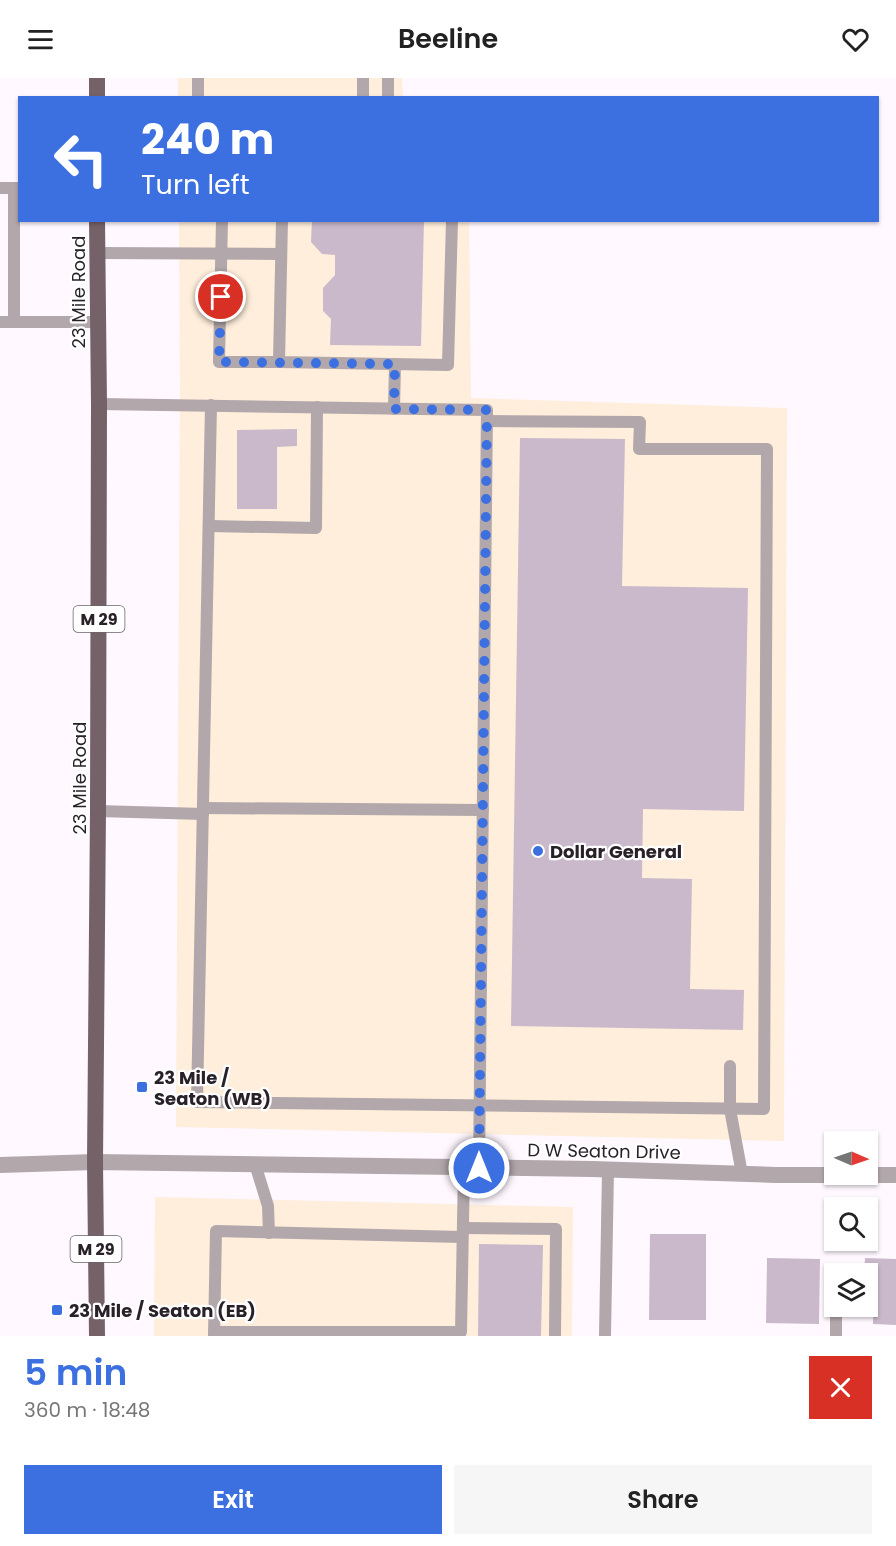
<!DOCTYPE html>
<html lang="en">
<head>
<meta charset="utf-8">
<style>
  :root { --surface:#fff; --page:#f6f6f6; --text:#222; --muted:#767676; --accent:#3c70e0 }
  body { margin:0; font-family:Poppins,sans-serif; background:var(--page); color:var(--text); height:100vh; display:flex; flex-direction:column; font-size:22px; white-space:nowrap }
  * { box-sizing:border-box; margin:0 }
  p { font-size:20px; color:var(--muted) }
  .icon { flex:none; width:33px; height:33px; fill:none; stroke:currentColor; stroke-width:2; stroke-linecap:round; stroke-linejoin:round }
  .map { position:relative; height:1258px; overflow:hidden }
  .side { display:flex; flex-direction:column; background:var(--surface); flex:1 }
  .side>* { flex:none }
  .banner { position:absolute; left:18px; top:18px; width:861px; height:126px; border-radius:0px; box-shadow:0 2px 4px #0004; background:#3c70e0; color:#fff; overflow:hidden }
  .needle { width:39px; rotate:92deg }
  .fabs { position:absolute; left:824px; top:1053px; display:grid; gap:12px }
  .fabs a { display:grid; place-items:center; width:54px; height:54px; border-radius:0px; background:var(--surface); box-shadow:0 2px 4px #0004; font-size:30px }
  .pin { position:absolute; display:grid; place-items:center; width:51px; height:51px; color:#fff; margin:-26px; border:3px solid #fff; border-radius:50%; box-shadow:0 2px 6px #0007 }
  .me { position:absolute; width:66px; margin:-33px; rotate:0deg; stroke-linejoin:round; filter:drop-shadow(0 0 4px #0008) }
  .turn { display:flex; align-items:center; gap:21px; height:126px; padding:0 24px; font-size:27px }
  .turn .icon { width:78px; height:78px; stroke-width:2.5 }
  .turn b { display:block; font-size:42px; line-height:51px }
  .round { display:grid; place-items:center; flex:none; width:63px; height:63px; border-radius:0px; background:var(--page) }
  .summary { display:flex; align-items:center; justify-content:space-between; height:102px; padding:0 24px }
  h1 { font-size:36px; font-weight:600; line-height:45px; color:var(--accent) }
  .primary-button { display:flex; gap:12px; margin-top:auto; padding:12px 24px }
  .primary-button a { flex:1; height:69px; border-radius:0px; background:var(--accent); color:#fff; font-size:24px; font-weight:600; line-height:69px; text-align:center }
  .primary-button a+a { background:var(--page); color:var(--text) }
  header { display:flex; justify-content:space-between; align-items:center; height:78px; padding:0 24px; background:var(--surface); font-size:27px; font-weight:600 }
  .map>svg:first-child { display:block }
</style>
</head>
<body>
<header><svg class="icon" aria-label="menu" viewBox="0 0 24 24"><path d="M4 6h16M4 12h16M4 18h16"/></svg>Beeline<svg class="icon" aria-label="heart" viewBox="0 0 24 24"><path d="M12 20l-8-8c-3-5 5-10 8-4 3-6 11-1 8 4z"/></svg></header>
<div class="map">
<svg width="896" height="1258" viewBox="0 0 896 1258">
  <rect width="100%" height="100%" fill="#fff8ff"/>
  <g fill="#feeedb">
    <path d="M178,0H402L403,19H178Z"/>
    <path d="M179,143H469L471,320L787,330L784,1063L176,1049L180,311Z"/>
    <path d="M155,1119L573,1129L572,1258H154Z"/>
  </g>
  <g fill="#cab9ca">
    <path d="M312,142H424L421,268L330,267L331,241L323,233V210L335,197V177L322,176L311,164Z"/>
    <path d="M297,351V368L277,369V431H237V352Z"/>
    <path d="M520,360L625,361L622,508L748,510L744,733L643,731L642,800L692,801L690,911L744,912L743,952L511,948Z"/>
    <path d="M650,1156H706V1242H649Z"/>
    <path d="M479,1166L543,1167L541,1258H478Z"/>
    <path d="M767,1180L820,1181L819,1246L766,1245Z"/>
    <path d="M865,1180L896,1181V1247L873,1246L874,1203H867V1196H864Z"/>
  </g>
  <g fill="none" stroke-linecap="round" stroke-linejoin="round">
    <g stroke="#b2a7aa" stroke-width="12">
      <path d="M198,20V0"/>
      <path d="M363,20V0"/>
      <path d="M388,20V0"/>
      <path d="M0,110H20"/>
      <path d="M222,142L219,284H279"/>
      <path d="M282,142L279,284L448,287L452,142"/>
      <path d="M97,175L281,176"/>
      <path d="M0,244H98"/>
      <path d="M14,244V110"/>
      <path d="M99,326L487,332L479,1090"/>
      <path d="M211,327L197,1024L764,1031L767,371H639L640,344L487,343"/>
      <path d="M394,331L395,286"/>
      <path d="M209,448L316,450L317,329"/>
      <path d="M203,730L483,732"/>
      <path d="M98,733L203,736"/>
      <path d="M730,988V1031L742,1096"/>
      <path d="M255,1086L268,1128L269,1155"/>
      <path d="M463,1150L556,1151L555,1258"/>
      <path d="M836,1228V1258"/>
      <path d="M214,1254H461L464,1089"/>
      <path d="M214,1258L216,1153L462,1159"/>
      <path d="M605,1258L608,1092"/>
    </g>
    <path stroke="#b2a7aa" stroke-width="16" d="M0,1087L95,1084L592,1091L776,1097H896"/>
    <g stroke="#756268" stroke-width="16">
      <path d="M97,0V20"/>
      <path d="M97,1258L95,1084L98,733L99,326L97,142"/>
    </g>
  </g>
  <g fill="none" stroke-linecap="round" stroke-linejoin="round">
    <path stroke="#3c70e0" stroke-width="10" stroke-dasharray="0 18" d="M221,219L219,284L395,286L394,331L487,332L479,1090"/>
  </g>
  <g fill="#3c70e0" stroke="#fff" stroke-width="2">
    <circle cx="538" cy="773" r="6"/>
    <rect x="136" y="1003" width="12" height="12" rx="3"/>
    <rect x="51" y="1226" width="12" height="12" rx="3"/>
  </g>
  <g text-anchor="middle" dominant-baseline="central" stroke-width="4.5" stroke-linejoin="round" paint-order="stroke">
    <g fill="#fff" stroke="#686468" stroke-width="1.5">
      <rect x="73.5" y="528" width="51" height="26" rx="4.5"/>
      <rect x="70.5" y="1158" width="51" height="26" rx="4.5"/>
    </g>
    <g font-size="16" font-weight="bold" fill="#282228">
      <text x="99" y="541">M 29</text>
      <text x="96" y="1171">M 29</text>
    </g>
    <g font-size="18" fill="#282228" stroke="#fff">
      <text transform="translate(78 214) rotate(-90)">23 Mile Road</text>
      <text transform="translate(79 700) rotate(-90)">23 Mile Road</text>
      <text transform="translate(604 1073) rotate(1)">D W Seaton Drive</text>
    </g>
    <g font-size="18" font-weight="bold" fill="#282228" stroke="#fff" text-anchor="start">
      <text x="550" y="773">Dollar General</text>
      <text x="154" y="999">23 Mile /<tspan x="154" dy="21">Seaton (WB)</tspan></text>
      <text x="69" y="1232">23 Mile / Seaton (EB)</text>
    </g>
  </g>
</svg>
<div class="fabs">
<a><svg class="needle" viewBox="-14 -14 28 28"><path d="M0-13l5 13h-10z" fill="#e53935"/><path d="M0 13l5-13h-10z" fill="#767676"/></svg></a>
<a><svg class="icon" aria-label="search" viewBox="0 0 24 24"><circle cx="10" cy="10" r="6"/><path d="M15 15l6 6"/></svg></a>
<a><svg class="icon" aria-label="layers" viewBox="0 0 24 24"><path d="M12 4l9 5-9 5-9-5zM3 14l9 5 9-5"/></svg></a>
</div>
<div class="pin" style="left:221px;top:219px;background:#d93025"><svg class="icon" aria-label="arrive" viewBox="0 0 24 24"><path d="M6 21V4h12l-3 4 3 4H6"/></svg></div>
<svg class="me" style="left:479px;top:1090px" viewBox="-20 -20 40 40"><circle r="17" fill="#3c70e0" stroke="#fff" stroke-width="3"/><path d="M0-11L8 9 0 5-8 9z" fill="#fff"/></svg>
<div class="banner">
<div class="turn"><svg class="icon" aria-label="left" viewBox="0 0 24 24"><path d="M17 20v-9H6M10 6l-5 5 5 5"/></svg><div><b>240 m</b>Turn left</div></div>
</div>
</div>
<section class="side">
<div class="summary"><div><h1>5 min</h1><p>360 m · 18:48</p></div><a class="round" style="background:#d93025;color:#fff"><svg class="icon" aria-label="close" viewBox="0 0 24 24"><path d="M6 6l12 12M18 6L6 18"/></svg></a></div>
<div class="primary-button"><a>Exit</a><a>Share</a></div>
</section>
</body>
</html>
